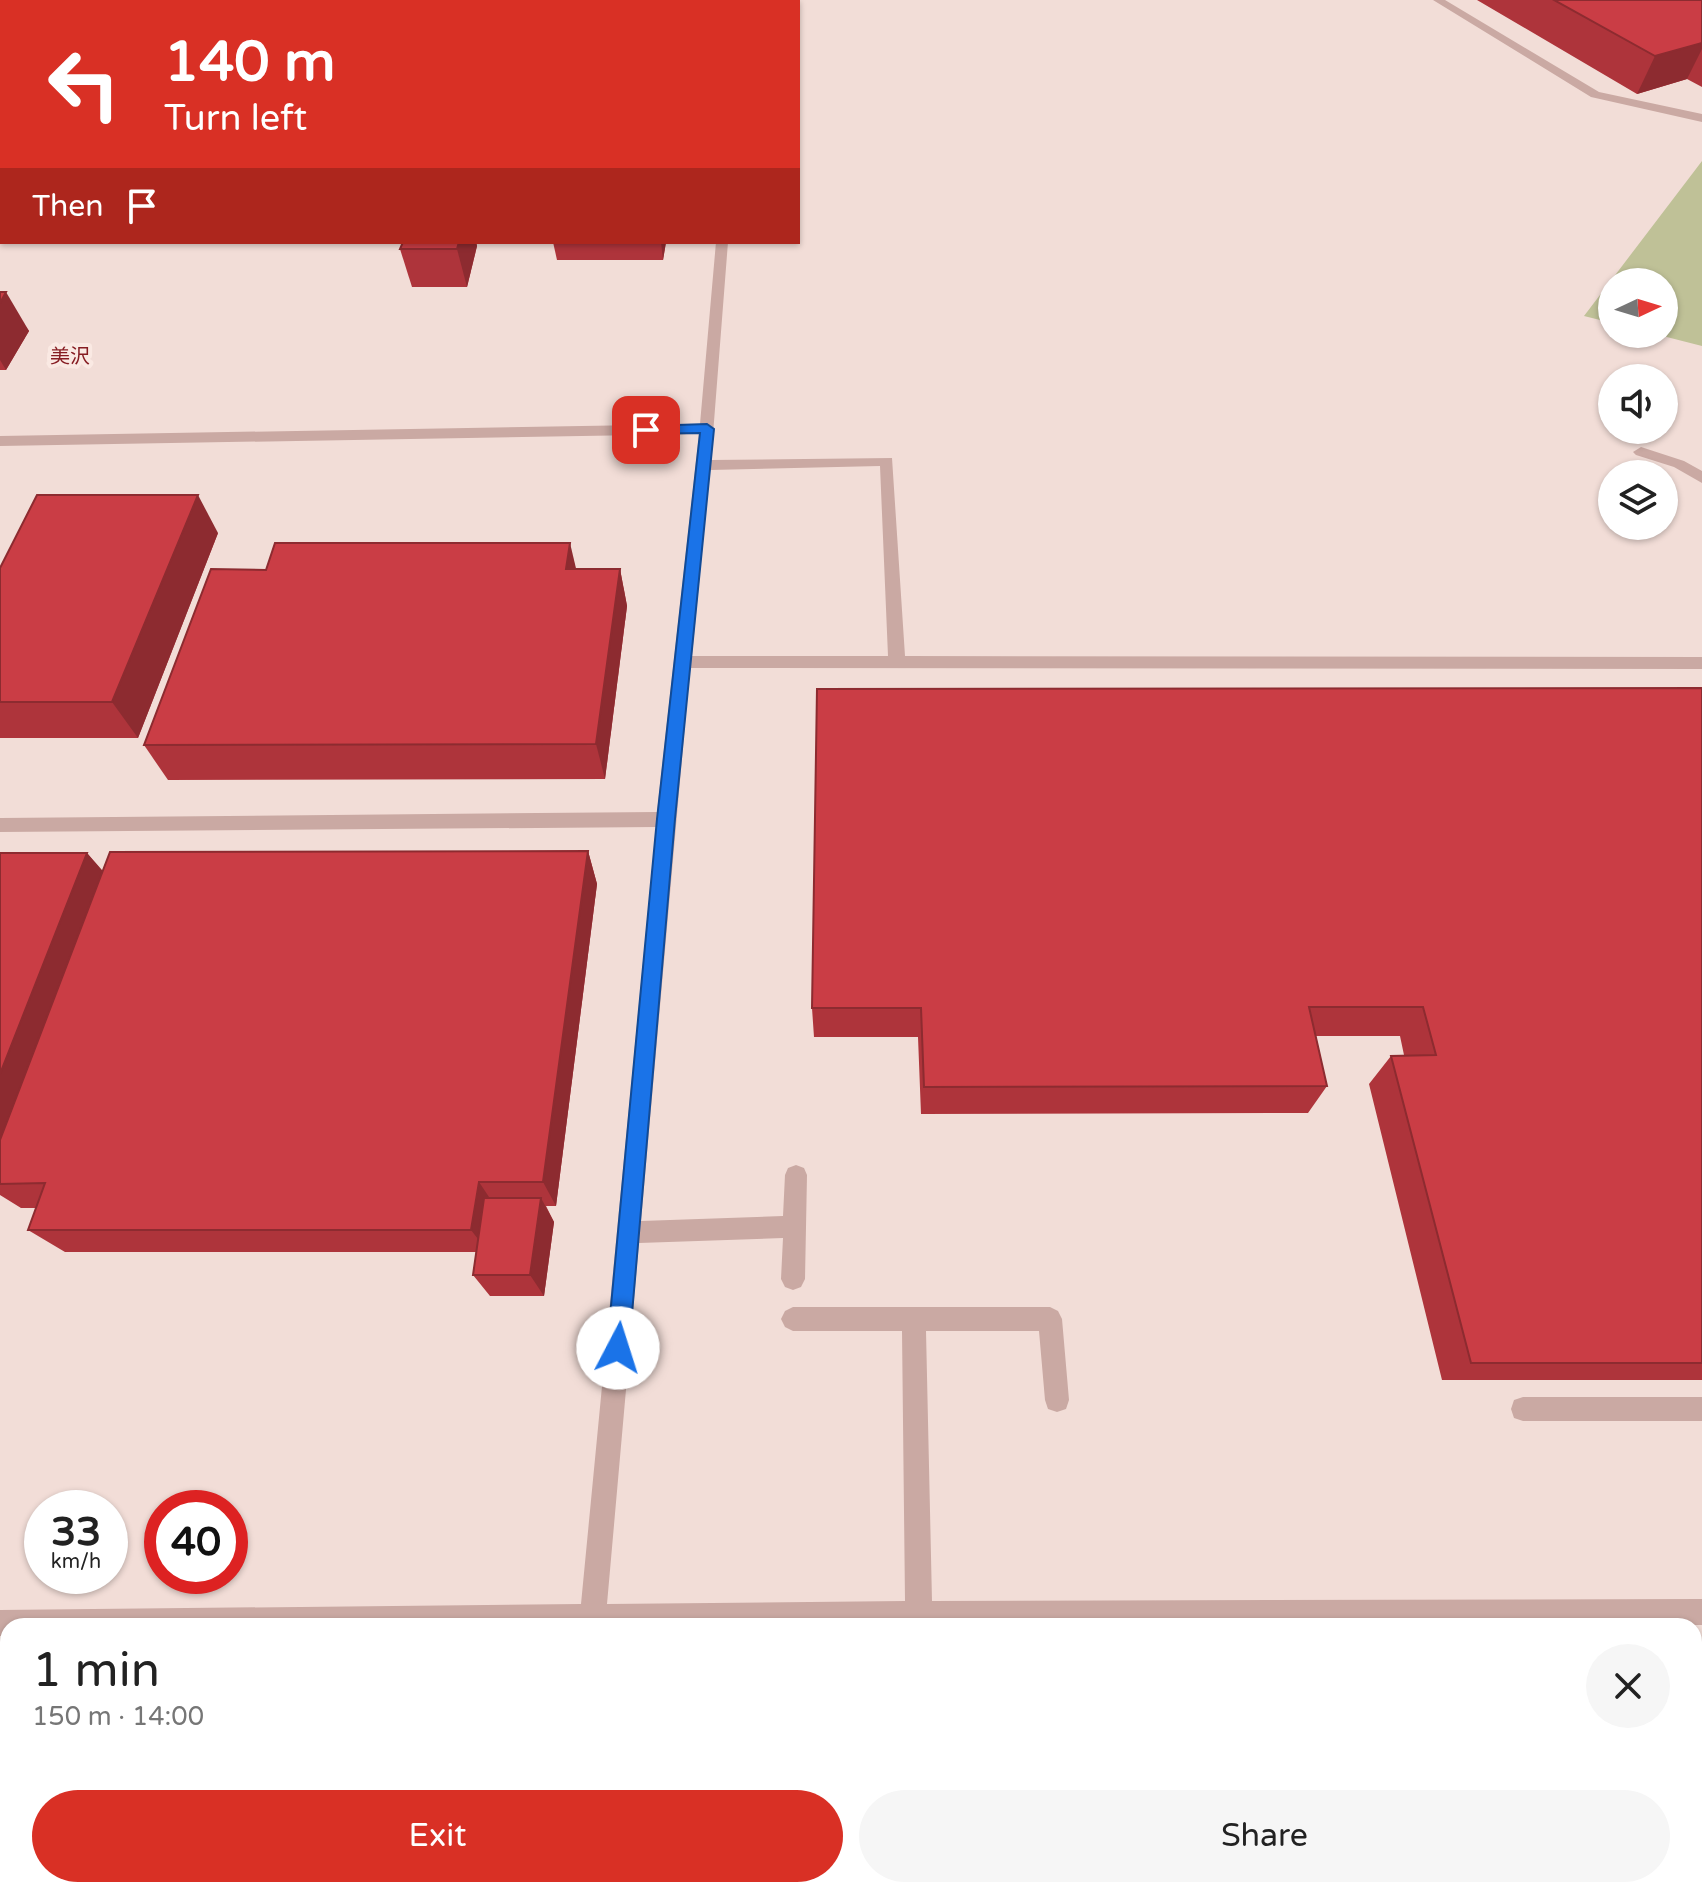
<!DOCTYPE html>
<html lang="en">
<head>
<meta charset="utf-8">
<style>
  :root { --surface:#fff; --page:#f6f6f6; --text:#222; --muted:#767676; --accent:#d93025 }
  body { margin:0; font-family:"Varela Round","Noto Sans JP",sans-serif; background:var(--page); color:var(--text); height:100vh; display:flex; flex-direction:column; font-size:30px; white-space:nowrap }
  * { box-sizing:border-box; margin:0 }
  p { font-size:26px; color:var(--muted) }
  .icon { flex:none; width:44px; height:44px; fill:none; stroke:currentColor; stroke-width:2; stroke-linecap:round; stroke-linejoin:round }
  .map { position:relative; flex:1; overflow:hidden }
  .details { position:absolute; left:0px; top:1618px; width:1702px; height:280px; display:flex; flex-direction:column; background:var(--surface); border-radius:24px 24px 0 0; box-shadow:0 2px 6px #0004 }
  .details>* { flex:none }
  .hud { position:absolute; left:0px; top:0px; width:800px; height:244px; box-shadow:0 2px 6px #0004; background:#d93025; color:#fff; overflow:hidden }
  .needle { width:52px; rotate:86deg }
  .buttons { position:absolute; left:1598px; top:268px; display:grid; gap:16px }
  .buttons a { display:grid; place-items:center; width:80px; height:80px; border-radius:50%; background:var(--surface); box-shadow:0 2px 6px #0004; font-size:40px }
  .speed { position:absolute; left:24px; top:1490px; display:flex; gap:16px; font-size:40px; font-weight:700; text-align:center }
  .speed>* { display:grid; place-content:center; width:104px; height:104px; border-radius:50%; background:var(--surface); box-shadow:0 2px 6px #0004; line-height:1 }
  .speed small { font-size:20px; font-weight:400 }
  .speed .limit { border:12px solid #d22; background:#fff; color:#111 }
  .pin { position:absolute; display:grid; place-items:center; width:68px; height:68px; color:#fff; margin:-34px; border-radius:16px; box-shadow:0 4px 12px #0006 }
  .me { position:absolute; width:88px; margin:-44px; rotate:5deg; stroke-linejoin:round; filter:drop-shadow(0 0 6px #0008) }
  .turn { display:flex; align-items:center; gap:28px; height:168px; padding:0 32px; font-size:36px }
  .turn .icon { width:104px; height:104px; stroke-width:2.5 }
  .turn b { display:block; font-size:56px; line-height:68px }
  .then { display:flex; align-items:center; height:76px; padding:0 32px; background:#0003; gap:16px; font-size:30px }
  .round { display:grid; place-items:center; flex:none; width:84px; height:84px; border-radius:42px; background:var(--page) }
  .summary { display:flex; align-items:center; justify-content:space-between; height:136px; padding:0 32px }
  h1 { font-size:48px; font-weight:600; line-height:60px }
  .button { display:flex; gap:16px; margin-top:auto; padding:16px 32px }
  .button a { flex:1; height:92px; border-radius:48px; background:var(--accent); color:#fff; font-size:32px; font-weight:600; line-height:92px; text-align:center }
  .button a+a { background:var(--page); color:var(--text) }
  .map>svg:first-child { display:block }
</style>
</head>
<body>
<div class="map">
<svg width="1702" height="1898" viewBox="0 0 1702 1898">
  <rect width="100%" height="100%" fill="#f2ddd7"/>
  <path fill="#bfc197" d="M1702,161V346L1655,334H1664V282H1612V323L1584,316Z"/>
  <g fill="none" stroke-linecap="round" stroke-linejoin="round">
    <g fill="#caa9a3" fill-rule="evenodd">
      <rect x="736" y="0" width="10" height="2"/>
      <path d="M1433,0H1445L1599,92L1702,114V122L1591,97Z"/>
      <path d="M2,180V190L0,191V181Z"/>
      <path d="M716,242H728L711,460L892,458L905,656L1702,657V669L690,668L641,1221L783,1216L785,1175L788,1168L796,1165L804,1168L807,1175L805,1279L801,1287L793,1290L785,1287L781,1279L783,1238L639,1243L607,1604L905,1601L902,1331H793L785,1327L781,1319L785,1311L793,1307H1050L1058,1311L1062,1319L1069,1400L1066,1409L1057,1412L1048,1409L1045,1400L1039,1331H926L932,1601L1702,1599V1625L8,1626V1636H0V1610L581,1604L656,827L0,832V818L657,812L699,434L0,446V436L700,424ZM880,466L888,656H692L710,470Z"/>
      <path d="M1641,447L1684,461L1702,471V483L1674,467L1636,455L1633,452Z"/>
      <path d="M1523,1397H1702V1421H1523L1514,1418L1511,1409L1514,1400Z"/>
      <path d="M233,1890H263L261,1898H231Z"/>
      <path d="M559,1890H589L588,1898H558Z"/>
      <path d="M914,1890H944L945,1898H915Z"/>
    </g>
  </g>
  <g fill="#ae343b">
    <path d="M311,0H663V2H310Z"/>
    <path d="M1477,0H1702V87L1687,79L1637,94Z"/>
    <path d="M403,242H476L477,246L467,287H412L400,249Z"/>
    <path d="M553,242H666L663,260H557Z"/>
    <path d="M0,292L29,331L6,370H0Z"/>
    <path d="M218,533L138,738H0V568Z"/>
    <path d="M576,569H620L627,606L605,779L168,780L144,745Z"/>
    <path d="M1702,688V1380H1442L1369,1084L1391,1056L1404,1055L1400,1036H1316L1327,1086L1308,1113L921,1114L918,1037H814L812,1008Z"/>
    <path d="M588,851L597,884L556,1206H546L554,1222L544,1296H490L473,1275L476,1252H65L28,1230L36,1208H21L0,1195V853H87L102,871Z"/>
  </g>
  <g fill="#8d2b30">
    <path d="M1702,43V49L1687,79L1637,94L1655,56Z"/>
    <path d="M459,242H476L477,246L467,287L457,249Z"/>
    <path d="M661,242H666L663,260Z"/>
    <path d="M6,292L29,331L6,370L0,360V303Z"/>
    <path d="M198,495L218,533L138,738L112,702Z"/>
    <path d="M570,543L579,581L566,569Z"/>
    <path d="M620,569L627,606L605,779L596,744Z"/>
    <path d="M588,851L597,884L556,1206L543,1182Z"/>
    <path d="M87,853L116,886L0,1184V1074Z"/>
    <path d="M479,1182L495,1206L488,1252L471,1230Z"/>
    <path d="M541,1198L554,1222L544,1296L530,1275Z"/>
  </g>
  <g fill="#ca3d45" stroke="#8d2b30" stroke-width="2">
    <path d="M144,0H290L289,2H143Z"/>
    <path d="M311,0H407L406,2H310Z"/>
    <path d="M462,0H655V2H461Z"/>
    <path d="M1554,0H1702V43L1655,56Z"/>
    <path d="M403,242H459L457,249H400Z"/>
    <path d="M0,292H6L0,303Z"/>
    <path d="M37,495H198L112,702H0V568Z"/>
    <path d="M275,543H570L566,569H620L596,744L144,745L211,569L266,570Z"/>
    <path d="M1702,688V1363H1471L1391,1056L1436,1055L1423,1007H1309L1327,1086L924,1087L921,1008H812L817,689Z"/>
    <path d="M588,851L543,1182H479L471,1230H28L45,1183L0,1184V1140L110,852Z"/>
    <path d="M0,853H87L0,1074Z"/>
    <path d="M484,1198H541L530,1275H473Z"/>
  </g>
  <path fill="#1a73e8" stroke="#114b97" stroke-width="2" d="M707,424L714,429L675,819L629,1348L626,1355L618,1358L610,1355L607,1348L657,819L700,433L646,434L639,430L646,426Z"/>
  <g text-anchor="middle" dominant-baseline="central" stroke-width="8" stroke-linejoin="round" paint-order="stroke">
    <g font-size="20" fill="#861c22" stroke="#fae9e3">
      <text x="70" y="357">美沢</text>
    </g>
  </g>
</svg>
<div class="buttons">
<a><svg class="needle" viewBox="-14 -14 28 28"><path d="M0-13l5 13h-10z" fill="#e53935"/><path d="M0 13l5-13h-10z" fill="#767676"/></svg></a>
<a><svg class="icon" aria-label="sound" viewBox="0 0 24 24"><path d="M4 9h4l5-4v14l-5-4H4zM17 9q2 3 0 6"/></svg></a>
<a><svg class="icon" aria-label="layers" viewBox="0 0 24 24"><path d="M12 4l9 5-9 5-9-5zM3 14l9 5 9-5"/></svg></a>
</div>
<div class="speed"><div>33<small>km/h</small></div><div class="limit">40</div></div>
<div class="pin" style="left:646px;top:430px;background:#d93025"><svg class="icon" aria-label="arrive" viewBox="0 0 24 24"><path d="M6 21V4h12l-3 4 3 4H6"/></svg></div>
<svg class="me" style="left:618px;top:1348px" viewBox="-20 -20 40 40"><circle r="19" fill="#fff"/><path d="M0-13L10 11 0 6-10 11z" fill="#1a73e8"/></svg>
<div class="hud">
<div class="turn"><svg class="icon" aria-label="left" viewBox="0 0 24 24"><path d="M17 20v-9H6M10 6l-5 5 5 5"/></svg><div><b>140 m</b>Turn left</div></div>
<div class="then">Then<svg class="icon" aria-label="arrive" viewBox="0 0 24 24"><path d="M6 21V4h12l-3 4 3 4H6"/></svg></div>
</div>
<section class="details">
<div class="summary"><div><h1>1 min</h1><p>150 m · 14:00</p></div><a class="round"><svg class="icon" aria-label="close" viewBox="0 0 24 24"><path d="M6 6l12 12M18 6L6 18"/></svg></a></div>
<div class="button"><a>Exit</a><a>Share</a></div>
</section>
</div>
</body>
</html>
